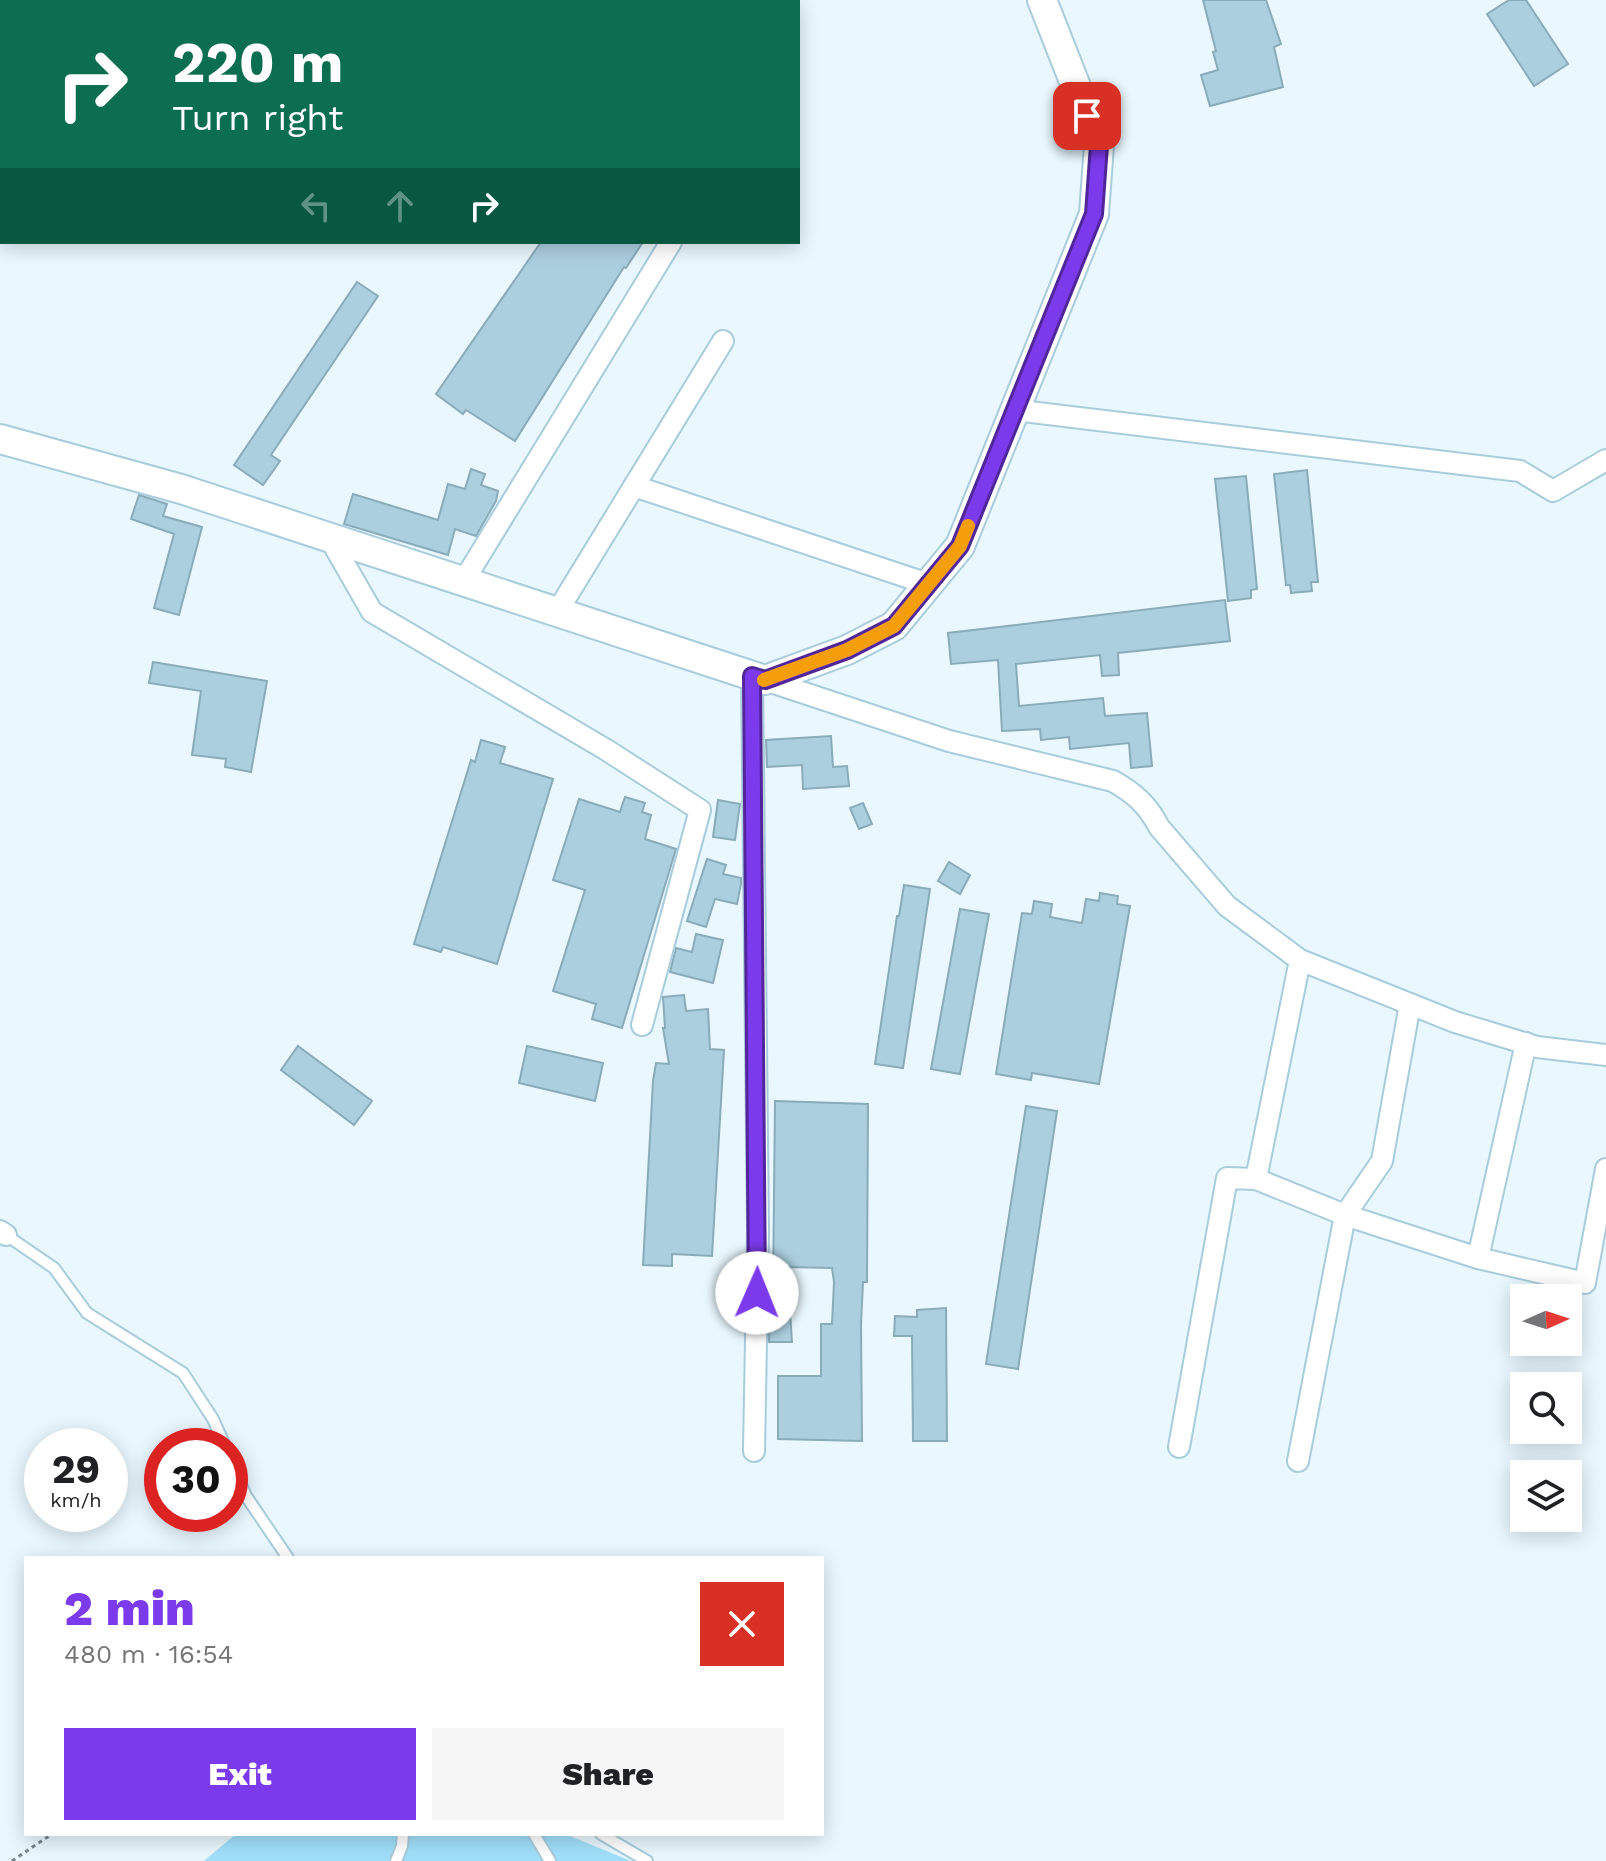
<!DOCTYPE html>
<html lang="en">
<head>
<meta charset="utf-8">
<style>
  :root { --surface:#fff; --page:#f6f6f6; --text:#202124; --muted:#757577; --accent:#7c3aed }
  body { margin:0; font-family:"Work Sans",sans-serif; background:var(--page); color:var(--text); height:100vh; display:flex; flex-direction:column; font-size:30px; white-space:nowrap }
  * { box-sizing:border-box; margin:0 }
  p { font-size:26px; color:var(--muted) }
  .icon { flex:none; width:44px; height:44px; fill:none; stroke:currentColor; stroke-width:2; stroke-linecap:round; stroke-linejoin:round }
  .map { position:relative; flex:1; overflow:hidden }
  .sheet { position:absolute; left:24px; top:1556px; width:800px; height:280px; display:flex; flex-direction:column; background:var(--surface); border-radius:0px; box-shadow:0 4px 20px #0003 }
  .sheet>* { flex:none }
  .top-card { position:absolute; left:0px; top:0px; width:800px; height:244px; box-shadow:0 4px 20px #0003; background:#0b6e4f; color:#fff; overflow:hidden }
  .needle { width:52px; rotate:87deg }
  .fabs { position:absolute; left:1510px; top:1284px; display:grid; gap:16px }
  .fabs a { display:grid; place-items:center; width:72px; height:72px; border-radius:0px; background:var(--surface); box-shadow:0 4px 20px #0003; font-size:40px }
  .speed { position:absolute; left:24px; top:1428px; display:flex; gap:16px; font-size:40px; font-weight:700; text-align:center }
  .speed>* { display:grid; place-content:center; width:104px; height:104px; border-radius:50%; background:var(--surface); box-shadow:0 4px 20px #0003; line-height:1 }
  .speed small { font-size:20px; font-weight:400 }
  .speed .limit { border:12px solid #d22; background:#fff; color:#111 }
  .pin { position:absolute; display:grid; place-items:center; width:68px; height:68px; color:#fff; margin:-34px; border-radius:16px; box-shadow:0 4px 12px #0006 }
  .me { position:absolute; width:88px; margin:-44px; rotate:1deg; stroke-linejoin:round; filter:drop-shadow(0 0 6px #0008) }
  .turn { display:flex; align-items:center; gap:28px; height:168px; padding:0 40px; font-size:36px }
  .turn .icon { width:104px; height:104px; stroke-width:2.5 }
  .turn b { display:block; font-size:56px; line-height:68px }
  .lanes { display:flex; align-items:center; height:76px; padding:0 40px; background:#0003; justify-content:center; gap:40px; direction:ltr }
  .lanes .off { opacity:.35 }
  .round { display:grid; place-items:center; flex:none; width:84px; height:84px; border-radius:0px; background:var(--page) }
  .summary { display:flex; align-items:center; justify-content:space-between; height:136px; padding:0 40px }
  h1 { font-size:48px; font-weight:800; line-height:60px; color:var(--accent) }
  .action { display:flex; gap:16px; margin-top:auto; padding:16px 40px }
  .action a { flex:1; height:92px; border-radius:0px; background:var(--accent); color:#fff; font-size:32px; font-weight:800; line-height:92px; text-align:center }
  .action a+a { background:var(--page); color:var(--text) }
  .map>svg:first-child { display:block }
</style>
</head>
<body>
<div class="map">
<svg width="1606" height="1861" viewBox="0 0 1606 1861">
  <rect width="100%" height="100%" fill="#e9f7fe"/>
  <path fill="#a0dffa" d="M236,1834H565L631,1861H204Z"/>
  <g fill="#accfdf" stroke="#89abba" stroke-width="2">
    <path d="M1203,0H1266L1281,44L1274,47L1283,87L1210,106L1201,75L1218,70L1213,52L1216,51Z"/>
    <path d="M1509,0H1526L1568,64L1534,86L1487,14Z"/>
    <path d="M541,242H643L626,268L624,267L515,441L466,410L463,414L436,394Z"/>
    <path d="M357,282L378,296L271,455L280,461L263,485L234,465Z"/>
    <path d="M471,469L485,474L481,485L498,491L496,501L476,536L455,529L448,555L344,524L353,494L438,520L448,484L465,489Z"/>
    <path d="M1307,470L1318,582H1311L1312,591L1291,593L1290,585H1286L1274,474Z"/>
    <path d="M1246,476L1257,589L1251,590V598L1228,601L1215,479Z"/>
    <path d="M139,495L167,504L163,516L202,527L179,615L154,608L174,534L131,519Z"/>
    <path d="M1225,600L1230,641L1118,653L1119,675L1102,676L1100,655L1016,664L1019,706L1103,698L1105,716L1147,713L1152,766L1131,768L1129,743L1070,749L1069,737L1041,740L1040,729L1002,731L998,660L951,664L948,633Z"/>
    <path d="M153,662L267,681L251,772L225,767L226,759L192,755L201,691L149,683Z"/>
    <path d="M831,736L833,767L847,766L849,786L803,789L802,765L767,767L766,740Z"/>
    <path d="M481,740L505,747L500,763L553,779L497,964L443,947L441,952L414,944L471,760L475,762Z"/>
    <path d="M625,797L645,803L642,812L651,815L645,839L676,849L622,1028L592,1019L596,1004L553,991L585,890L553,880L579,799L620,812Z"/>
    <path d="M718,800L740,804L735,840L713,837Z"/>
    <path d="M863,803L872,824L859,829L850,808Z"/>
    <path d="M707,859L726,865L723,874L741,878V884L737,904L715,899L706,927L687,921Z"/>
    <path d="M949,862L970,875L960,894L938,881Z"/>
    <path d="M904,885L930,889L903,1068L875,1064L897,916H899Z"/>
    <path d="M1100,893L1118,896L1117,904L1130,906L1099,1084L1032,1073L1031,1080L996,1074L1022,913L1032,914L1034,901L1052,904L1050,917L1082,923L1086,899L1099,901Z"/>
    <path d="M960,909L989,914L960,1074L931,1069Z"/>
    <path d="M696,934L723,940L713,983L670,972L676,948L692,952Z"/>
    <path d="M684,995L686,1011L708,1009L710,1049L724,1050L712,1256L672,1254V1266L643,1265L653,1081L656,1063L669,1064L663,1028H665L663,997Z"/>
    <path d="M298,1046L372,1101L354,1125L281,1070Z"/>
    <path d="M527,1046L603,1063L595,1101L519,1083Z"/>
    <path d="M775,1101L868,1104L867,1282H863L861,1325L862,1441L778,1439V1376H821V1324H832L834,1282L832,1268L787,1267L792,1342H769L770,1292H773Z"/>
    <path d="M1026,1106L1057,1111L1018,1369L986,1364Z"/>
    <path d="M946,1308L947,1441H913L912,1336H894L895,1316L917,1317V1310Z"/>
  </g>
  <g fill="none" stroke-linecap="round" stroke-linejoin="round">
    <g stroke="#a9ccdc" stroke-width="14">
      <g id="lane">
        <path d="M6,1235L54,1268L87,1313L183,1373L213,1419L225,1446"/>
        <path d="M230,1459L246,1496L288,1558"/>
        <path d="M534,1834L550,1861"/>
        <path d="M601,1834L647,1861"/>
        <path d="M396,1861L402,1846L403,1834"/>
      </g>
    </g>
    <g stroke="#a9ccdc" stroke-width="24">
      <g id="street">
        <path d="M1014,410L1520,471L1553,491L1606,460"/>
        <path d="M634,486L928,584"/>
        <path d="M329,537L372,612L605,749L700,810L642,1025"/>
        <path d="M463,582L671,242"/>
        <path d="M557,612L723,341"/>
        <path d="M752,676L758,1230L754,1451"/>
        <path d="M765,680L949,741L1113,781C1134,793 1148,805 1159,827L1227,906L1300,960L1455,1022L1537,1047L1606,1055"/>
        <path d="M1256,1179L1300,960"/>
        <path d="M0,1231L6,1235"/>
        <path d="M1478,1258L1526,1043"/>
        <path d="M1179,1447L1227,1178L1256,1179L1345,1215L1478,1258L1585,1283L1606,1169"/>
        <path d="M1298,1461L1345,1215L1382,1161L1410,1004"/>
      </g>
    </g>
    <g stroke="#a9ccdc" stroke-width="32">
      <path id="secondary" d="M0,439L181,489L765,680L847,650L894,626L960,546L1094,214L1099,145L1042,0"/>
    </g>
    <path stroke="#77858c" stroke-width="3" stroke-dasharray="4 4" stroke-linecap="butt" d="M12,1861L52,1834"/>
    <use href="#lane" stroke="#fff" stroke-width="10"/>
    <use href="#street" stroke="#fff" stroke-width="20"/>
    <use href="#secondary" stroke="#fff" stroke-width="28"/>
  </g>
  <g fill="none" stroke-linecap="round" stroke-linejoin="round">
    <g stroke="#51269a" stroke-width="20">
      <path id="route" d="M757,1293L752,676L765,680L847,650L894,626L960,546L1094,214L1099,145L1087,116"/>
    </g>
    <use href="#route" stroke="#7c3aed" stroke-width="14"/>
    <path stroke="#f59e0b" stroke-width="14" d="M764,680L847,650L894,626L960,546L968,526"/>
  </g>
</svg>
<div class="fabs">
<a><svg class="needle" viewBox="-14 -14 28 28"><path d="M0-13l5 13h-10z" fill="#e53935"/><path d="M0 13l5-13h-10z" fill="#757577"/></svg></a>
<a><svg class="icon" aria-label="search" viewBox="0 0 24 24"><circle cx="10" cy="10" r="6"/><path d="M15 15l6 6"/></svg></a>
<a><svg class="icon" aria-label="layers" viewBox="0 0 24 24"><path d="M12 4l9 5-9 5-9-5zM3 14l9 5 9-5"/></svg></a>
</div>
<div class="speed"><div>29<small>km/h</small></div><div class="limit">30</div></div>
<div class="pin" style="left:1087px;top:116px;background:#d93025"><svg class="icon" aria-label="arrive" viewBox="0 0 24 24"><path d="M6 21V4h12l-3 4 3 4H6"/></svg></div>
<svg class="me" style="left:757px;top:1293px" viewBox="-20 -20 40 40"><circle r="19" fill="#fff"/><path d="M0-13L10 11 0 6-10 11z" fill="#7c3aed"/></svg>
<div class="top-card">
<div class="turn"><svg class="icon" aria-label="right" viewBox="0 0 24 24"><path d="M7 20v-9h11M14 6l5 5-5 5"/></svg><div><b>220 m</b>Turn right</div></div>
<div class="lanes"><svg class="icon off" aria-label="left" viewBox="0 0 24 24"><path d="M17 20v-9H6M10 6l-5 5 5 5"/></svg><svg class="icon off" aria-label="ahead" viewBox="0 0 24 24"><path d="M12 20V5M6 11l6-6 6 6"/></svg><svg class="icon" aria-label="right" viewBox="0 0 24 24"><path d="M7 20v-9h11M14 6l5 5-5 5"/></svg></div>
</div>
<section class="sheet">
<div class="summary"><div><h1>2 min</h1><p>480 m · 16:54</p></div><a class="round" style="background:#d93025;color:#fff"><svg class="icon" aria-label="close" viewBox="0 0 24 24"><path d="M6 6l12 12M18 6L6 18"/></svg></a></div>
<div class="action"><a>Exit</a><a>Share</a></div>
</section>
</div>
</body>
</html>
